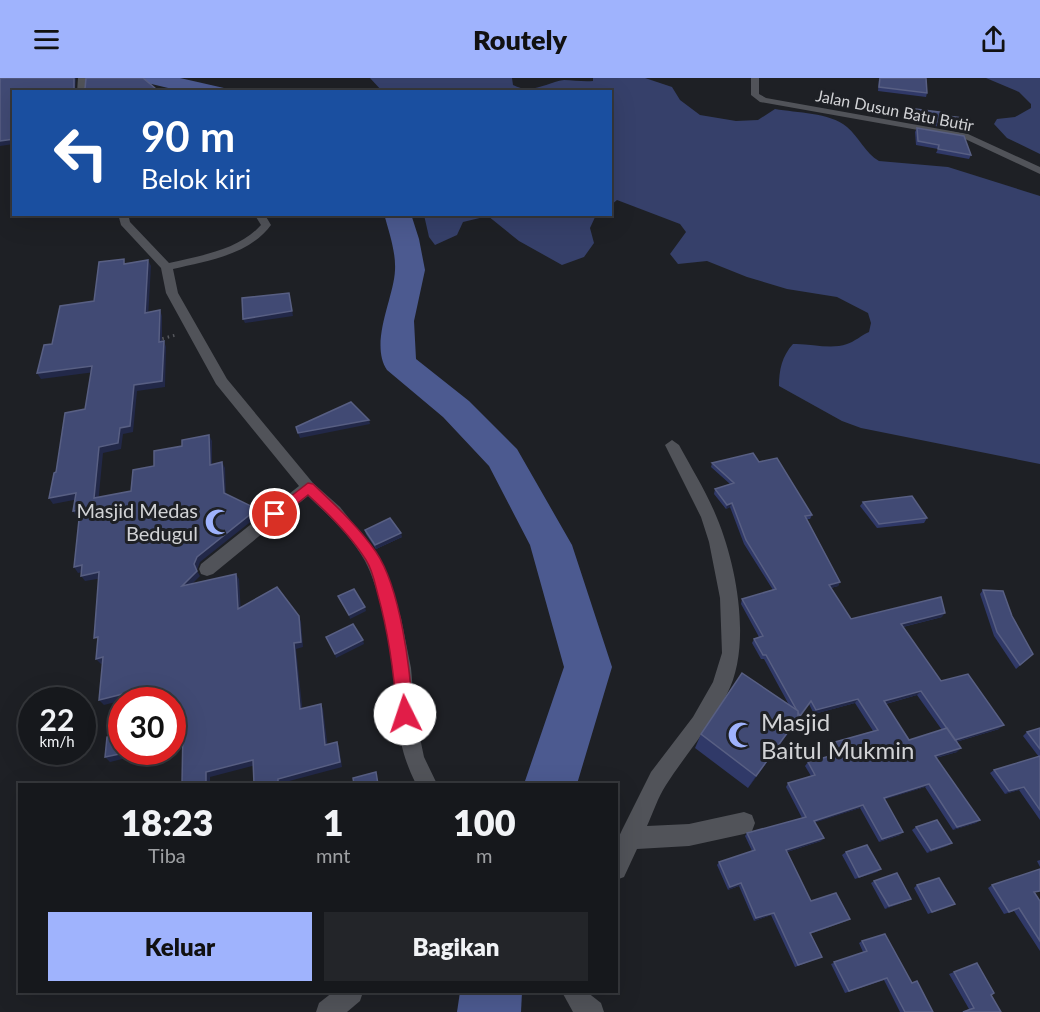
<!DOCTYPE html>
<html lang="id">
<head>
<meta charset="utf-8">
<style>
  :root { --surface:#16181c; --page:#232529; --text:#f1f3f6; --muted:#9ea0a3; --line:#35373b; --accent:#9fb3fd }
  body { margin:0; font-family:Lato,sans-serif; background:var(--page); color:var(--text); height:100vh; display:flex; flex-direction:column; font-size:22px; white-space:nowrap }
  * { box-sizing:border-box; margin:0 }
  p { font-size:20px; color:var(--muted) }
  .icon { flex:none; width:33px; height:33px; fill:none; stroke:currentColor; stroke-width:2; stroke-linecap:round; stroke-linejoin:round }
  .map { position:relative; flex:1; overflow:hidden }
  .details { position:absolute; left:18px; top:705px; width:600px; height:210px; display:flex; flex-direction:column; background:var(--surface); border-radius:0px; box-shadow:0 6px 24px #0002,0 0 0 2px var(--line) }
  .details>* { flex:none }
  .hud { position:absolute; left:12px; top:12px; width:600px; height:126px; border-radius:0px; box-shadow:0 6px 24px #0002,0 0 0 2px var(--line); background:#1a4fa0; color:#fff; overflow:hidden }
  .speed { position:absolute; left:18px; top:609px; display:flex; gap:12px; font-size:30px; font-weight:700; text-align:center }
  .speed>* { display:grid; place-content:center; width:78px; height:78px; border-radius:50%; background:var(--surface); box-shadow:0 6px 24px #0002,0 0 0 2px var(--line); line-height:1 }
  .speed small { font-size:15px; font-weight:400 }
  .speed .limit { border:9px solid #d22; background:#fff; color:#111 }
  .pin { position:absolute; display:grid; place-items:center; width:51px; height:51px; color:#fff; margin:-26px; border:3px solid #fff; border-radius:50%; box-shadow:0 2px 6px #0007 }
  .me { position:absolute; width:66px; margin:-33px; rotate:356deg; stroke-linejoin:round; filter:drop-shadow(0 0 4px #0008) }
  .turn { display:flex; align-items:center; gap:21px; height:126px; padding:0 30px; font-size:27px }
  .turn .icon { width:78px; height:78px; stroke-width:2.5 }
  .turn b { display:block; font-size:42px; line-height:51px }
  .eta { display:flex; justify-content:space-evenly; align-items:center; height:102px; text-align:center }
  .eta b { font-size:36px; font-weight:800; line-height:42px }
  .primary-button { display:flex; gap:12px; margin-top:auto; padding:12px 30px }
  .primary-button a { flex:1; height:69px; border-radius:0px; background:var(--accent); color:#111; font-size:24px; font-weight:800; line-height:69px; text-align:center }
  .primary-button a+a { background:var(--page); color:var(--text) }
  header { display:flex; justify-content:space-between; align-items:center; height:78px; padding:0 30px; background:var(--accent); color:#111; font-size:27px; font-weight:800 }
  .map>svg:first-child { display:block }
</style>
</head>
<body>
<header><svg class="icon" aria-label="menu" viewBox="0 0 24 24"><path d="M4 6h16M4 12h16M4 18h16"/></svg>Routely<svg class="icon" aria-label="share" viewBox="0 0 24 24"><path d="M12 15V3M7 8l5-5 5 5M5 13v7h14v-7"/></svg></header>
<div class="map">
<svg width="1040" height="934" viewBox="0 0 1040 934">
  <rect width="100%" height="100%" fill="#1e2025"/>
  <g fill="#36406a">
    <path d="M370,0H512L513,7C533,17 547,4 564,2C573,2 583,4 593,3V0H645L672,9L680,22L700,37L736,43L758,42L775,31C797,35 829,34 847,49C859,59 865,75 879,83L948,89L1040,118V386L861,350L842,343L779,308C779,292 782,278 793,266C810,265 830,272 847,266C854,264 862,257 869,254L871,245L868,235L837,219L787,211L747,199L707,183L678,186L670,176L686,154L680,146L617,122L611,127L610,14L382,13Z"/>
    <path d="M986,0H1040V76L1007,60L994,46L997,41L1015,39L1031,30V26L1019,14Z"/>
    <path d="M424,137H596L590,150L594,165L584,179L562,187L519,163L488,138L463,144L457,157L435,167L429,159Z"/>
  </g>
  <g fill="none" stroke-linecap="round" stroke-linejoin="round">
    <g fill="#4c5a90" fill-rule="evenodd">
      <path d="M140,0H180L224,10L227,14H185L143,4Z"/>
      <path d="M384,136H411L419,161L425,192L414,243L416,281L469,323L517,371L572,467L612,589L577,706H524L564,589L530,467L489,388L443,339L387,292C369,265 394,220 395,192C396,174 389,154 384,136Z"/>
      <path d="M460,914H522L521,934H457Z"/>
    </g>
    <path stroke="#56585d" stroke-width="3" stroke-dasharray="1.5 4" stroke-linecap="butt" d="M157,262L176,257"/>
    <g fill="#515359" fill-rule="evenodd">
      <path d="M78,0H86L85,14H77Z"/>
      <path d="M751,0H759V16L766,20L968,56L1040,89V96L963,60L760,24L751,17Z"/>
      <path d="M118,136H128L130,144L169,185C200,178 239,172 261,147L256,139L257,137H265L271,147C249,177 207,183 173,191L178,215L227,301L313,405L340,429L379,478L386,493L401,540L411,590L415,636L424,679L437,706H416C395,665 398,634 393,590C389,561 379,509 365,483C352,459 328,437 308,418L213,496L207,498L201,496L199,491L201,486L299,408L216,306L166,215L161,190L121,147Z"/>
      <path d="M672,362L679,367C692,391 707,415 717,440C737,488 752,569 727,616C710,649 686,676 666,707C658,719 653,735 647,748L689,746L744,734L752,737L755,745L752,753L744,756L689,768L637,771L624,799L616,802V765L622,752L651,694L693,639L713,604L722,575L720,520L709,464L701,439L665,367Z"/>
      <path d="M333,914H363L360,923L347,934H316L319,925Z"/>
      <path d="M562,914H587L601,925L604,934H573Z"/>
    </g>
  </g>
  <g fill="#303968" fill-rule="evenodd">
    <path d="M879,0H926L927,15L926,19L878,13Z"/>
    <path d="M915,31L947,38L964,49L962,53L914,44V35Z"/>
    <path d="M917,50L971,77L969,81L936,75L938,71L916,67L915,54Z"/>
    <path d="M759,384L812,437L810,441H807L840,504L838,508L831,510L851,541L942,539L903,549L941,603L999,651L956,664L957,674L936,680L980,742L976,745L953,752L925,709L885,721L900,757L879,764L860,730L815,744L821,763L787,774L811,823L846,843L810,856L822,879L795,889L771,837L754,843L739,808L728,812L717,787L719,784L752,773L745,758L747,755L802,740L786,709L788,705L811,698L805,688L808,684L837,676L832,668L835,664L873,653L855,625L814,636L809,626L748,710L695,670L701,656L789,627L764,581H761L752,565L754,561L759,559L741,526L742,521L773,512L744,466L730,429L726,431L714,416L715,411L730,406L711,389L712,385ZM917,617L942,652L909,662L886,626Z"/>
    <path d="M863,424L927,440L924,445L877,450L860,428Z"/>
    <path d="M365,452L402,459L376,471L366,456Z"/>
    <path d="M983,512L1012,538L1033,576L1016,591L994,558L980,516Z"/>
    <path d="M1040,650V742L1019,712L1005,716L990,695L994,692L1039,679L1023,658L1027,654Z"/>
    <path d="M916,749L952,765L947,768L927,775L912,752Z"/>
    <path d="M846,774L881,791L877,794L855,801L842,777Z"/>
    <path d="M1040,782V789L1037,783Z"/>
    <path d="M874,803L911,821L907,823L885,831L871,805Z"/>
    <path d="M917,807L955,826L928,836L914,810Z"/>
    <path d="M992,807L1035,815L1040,823V873L1014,833L1004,836L988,810Z"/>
    <path d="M862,863L912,905L933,934H900L884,902L845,915L831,886L863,874L859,865Z"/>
    <path d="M977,885L991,917L1001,934H962L969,931L949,896Z"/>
  </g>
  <g fill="#222848">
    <path d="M74,0H76L75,14L74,11Z"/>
    <path d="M14,61V66L0,68V63Z"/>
    <path d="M148,182L151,188L148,240L145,235Z"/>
    <path d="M289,215L293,238L245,245L243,241Z"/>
    <path d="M160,232L162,238V270L159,264Z"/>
    <path d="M164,263L166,269L165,309L137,313L133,354L123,356L121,371L103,375L98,426L94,420L99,369L120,350L134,307Z"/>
    <path d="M92,288L95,294L41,301L37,295Z"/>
    <path d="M369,342L370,346L300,360L298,355Z"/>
    <path d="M209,357L212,363V393L210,387Z"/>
    <path d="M222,384L225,390L226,421L224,415Z"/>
    <path d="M76,415L79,421L53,426L49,420Z"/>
    <path d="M732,425L730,429L726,431L727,427Z"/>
    <path d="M257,431L259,437L200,484L197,492L194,486L197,479Z"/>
    <path d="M80,432L84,438L77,439L73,433Z"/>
    <path d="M401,455L402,459L376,471L375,467Z"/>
    <path d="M82,487L87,493L78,495L74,489Z"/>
    <path d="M197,493L200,498L185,513L182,508Z"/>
    <path d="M99,494L103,500L85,503L81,498Z"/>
    <path d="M236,496L239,501L241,536L238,531Z"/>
    <path d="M840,504L838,508L827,511L829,507Z"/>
    <path d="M365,529L366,533L350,541L349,537Z"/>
    <path d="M945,535L942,539L898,550L901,546Z"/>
    <path d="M299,538L301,544L303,569L296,571L303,636L300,631L294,565Z"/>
    <path d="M363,562L364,566L336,580L335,576Z"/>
    <path d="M103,579L108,584L101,586L96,581Z"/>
    <path d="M921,613L917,617L881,627L884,623Z"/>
    <path d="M131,614L135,619L104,627L99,622Z"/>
    <path d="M858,621L855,625L814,636L816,632Z"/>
    <path d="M321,626L323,631L328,671L325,667Z"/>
    <path d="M798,640L789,654L748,710L756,698Z"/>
    <path d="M1004,647L999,651L952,665L955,662Z"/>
    <path d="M183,649L187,654L172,658V652Z"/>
    <path d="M337,664L339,669L342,689L278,706V701Z"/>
    <path d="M961,670L957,674L931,681L935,678Z"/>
    <path d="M129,674H134V678L110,684L105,679Z"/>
    <path d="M253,682L256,687L210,699V706H206V694Z"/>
    <path d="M929,706L925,709L880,723L884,720Z"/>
    <path d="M1024,709L1019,712L1005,716L1009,713Z"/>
    <path d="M863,727L860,730L811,746L814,743Z"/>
    <path d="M980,742L976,745L953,752L957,749Z"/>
    <path d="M903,754L900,757L879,764L882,761Z"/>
    <path d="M824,760L821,763L784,775L786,772Z"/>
    <path d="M952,765L947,768L927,775L931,772Z"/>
    <path d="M881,791L877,794L855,801L859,799Z"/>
    <path d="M741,805L739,808L728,812L730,809Z"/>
    <path d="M911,821L907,823L885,831L889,828Z"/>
    <path d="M774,835L771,837L754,843L756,840Z"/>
    <path d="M850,841L846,843L807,857L810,855Z"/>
  </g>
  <g fill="#414a74" stroke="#585f83" stroke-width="1.5">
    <path d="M0,0H74V11H85L86,0H143L155,10V14H115V13L106,14H14V61L0,63Z"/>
    <path d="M880,0H926L927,15L879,9Z"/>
    <path d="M915,31L947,35V38L963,40L964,49L916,40Z"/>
    <path d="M917,50L964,58L971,77L938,71L939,67L918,63Z"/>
    <path d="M124,181V186L148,182L145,235L160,232L159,264L164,263L162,303L134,307L130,348L120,350L118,365L99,369L94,420L131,413L133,392L154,388V373L182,368V362L209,357L210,387L222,384L224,415L257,431L197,479L194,486L197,493L182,508L236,496L238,531L277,509L299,538L301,564L294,565L300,631L321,626L325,667L337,664L340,684L278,701V706H254L253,682L206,694V706H182L183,649L172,652V622H130L131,614L99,622L103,579L96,581L98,559L94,560L99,494L81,498L82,487L74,489L80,432L73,433L76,415L49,420L54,395L56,394L65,335L85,331L92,288L37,295L44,267L52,266L60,228L94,223L99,184Z"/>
    <path d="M289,215L292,233L243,241L242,220Z"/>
    <path d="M351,324L369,342L298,355L296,349Z"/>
    <path d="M753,375L759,384L777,380L812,437L805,438L840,504L829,507L851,541L941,519L945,535L901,546L941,603L968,596L1004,647L955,662L921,613L884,623L909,662L947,650L961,670L935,678L980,742L957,749L929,706L884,720L903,754L882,761L863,727L814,743L824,760L786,772L811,823L836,815L850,841L810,855L822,879L798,887L774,835L756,840L741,805L730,809L719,784L755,772L747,755L806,739L788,705L815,697L808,684L841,675L835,664L878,652L858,621L816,632L811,623L800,638L766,577H763L754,561L763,558L742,521L776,511L746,462L732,425L727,427L715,411L734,405L712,385Z"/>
    <path d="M912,418L927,440L879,446L863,424Z"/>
    <path d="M390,440L401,455L375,467L365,452Z"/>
    <path d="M354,511L365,529L349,537L338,518Z"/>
    <path d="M983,512L1003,513L1012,538L1033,576L1020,587L997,554Z"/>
    <path d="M353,546L363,562L335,576L326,559Z"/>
    <path d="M742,595L798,633V640L756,698L701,656Z"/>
    <path d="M1040,650V671L1027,654Z"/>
    <path d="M122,655V674H129L105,679L107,659Z"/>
    <path d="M1040,678V732L1024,709L1009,713L994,692Z"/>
    <path d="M376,694L378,706H354L353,700Z"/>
    <path d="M937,742L952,765L931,772L916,749Z"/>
    <path d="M867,767L881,791L859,799L846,774Z"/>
    <path d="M1040,791V813L1034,814L1040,823V863L1019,830L1009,834L992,807Z"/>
    <path d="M897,795L911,821L889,828L874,803Z"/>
    <path d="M939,800L955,826L932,834L917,807Z"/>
    <path d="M885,856L912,905L917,903L933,934H905L887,900L849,913L834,884L867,873L862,863Z"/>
    <path d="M977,885L994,915L991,917L1001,934H963L974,930L954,894Z"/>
  </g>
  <path fill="#e11d48" stroke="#92132f" stroke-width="1.5" d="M308,405L313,406C335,427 359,449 376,474C401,511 410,591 413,636L411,641L405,643L399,641L397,636C394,595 389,557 378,517C375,506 373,493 366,482C351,458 329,436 308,417L279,440L275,441L268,436Z"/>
  <defs>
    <g id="mosque-bare" transform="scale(2.07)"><path d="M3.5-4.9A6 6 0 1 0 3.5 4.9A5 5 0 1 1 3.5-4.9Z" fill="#9fb3fd" stroke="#1e2025" stroke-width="2.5" paint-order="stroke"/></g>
  </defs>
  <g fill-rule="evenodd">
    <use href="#mosque-bare" x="218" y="444"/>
    <use href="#mosque-bare" x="741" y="657"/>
  </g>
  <g text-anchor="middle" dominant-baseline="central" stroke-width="6" stroke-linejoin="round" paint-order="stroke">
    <g font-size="16" fill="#d1d2d5" stroke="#1e2025">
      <text transform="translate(895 32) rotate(11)">Jalan Dusun Batu Butir</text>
    </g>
    <g font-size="20" fill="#d1d2d5" stroke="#1e2025" text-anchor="end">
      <text x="198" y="432">Masjid Medas<tspan x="198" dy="23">Bedugul</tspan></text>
    </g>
    <g font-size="24" fill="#d1d2d5" stroke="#1e2025" text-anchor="start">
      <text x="761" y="643">Masjid<tspan x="761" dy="28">Baitul Mukmin</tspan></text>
    </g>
  </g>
</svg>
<div class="speed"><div>22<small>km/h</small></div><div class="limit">30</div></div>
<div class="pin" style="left:275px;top:436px;background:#d93025"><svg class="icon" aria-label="arrive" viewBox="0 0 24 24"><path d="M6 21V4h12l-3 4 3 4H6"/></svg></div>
<svg class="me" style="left:405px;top:636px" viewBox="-20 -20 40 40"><circle r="19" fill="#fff"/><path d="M0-13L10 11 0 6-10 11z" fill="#e11d48"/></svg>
<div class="hud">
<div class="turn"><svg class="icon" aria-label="left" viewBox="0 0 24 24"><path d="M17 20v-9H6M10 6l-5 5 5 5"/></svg><div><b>90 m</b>Belok kiri</div></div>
</div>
<section class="details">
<div class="eta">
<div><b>18:23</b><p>Tiba</p></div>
<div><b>1</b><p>mnt</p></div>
<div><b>100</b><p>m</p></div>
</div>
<div class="primary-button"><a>Keluar</a><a>Bagikan</a></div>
</section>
</div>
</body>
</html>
